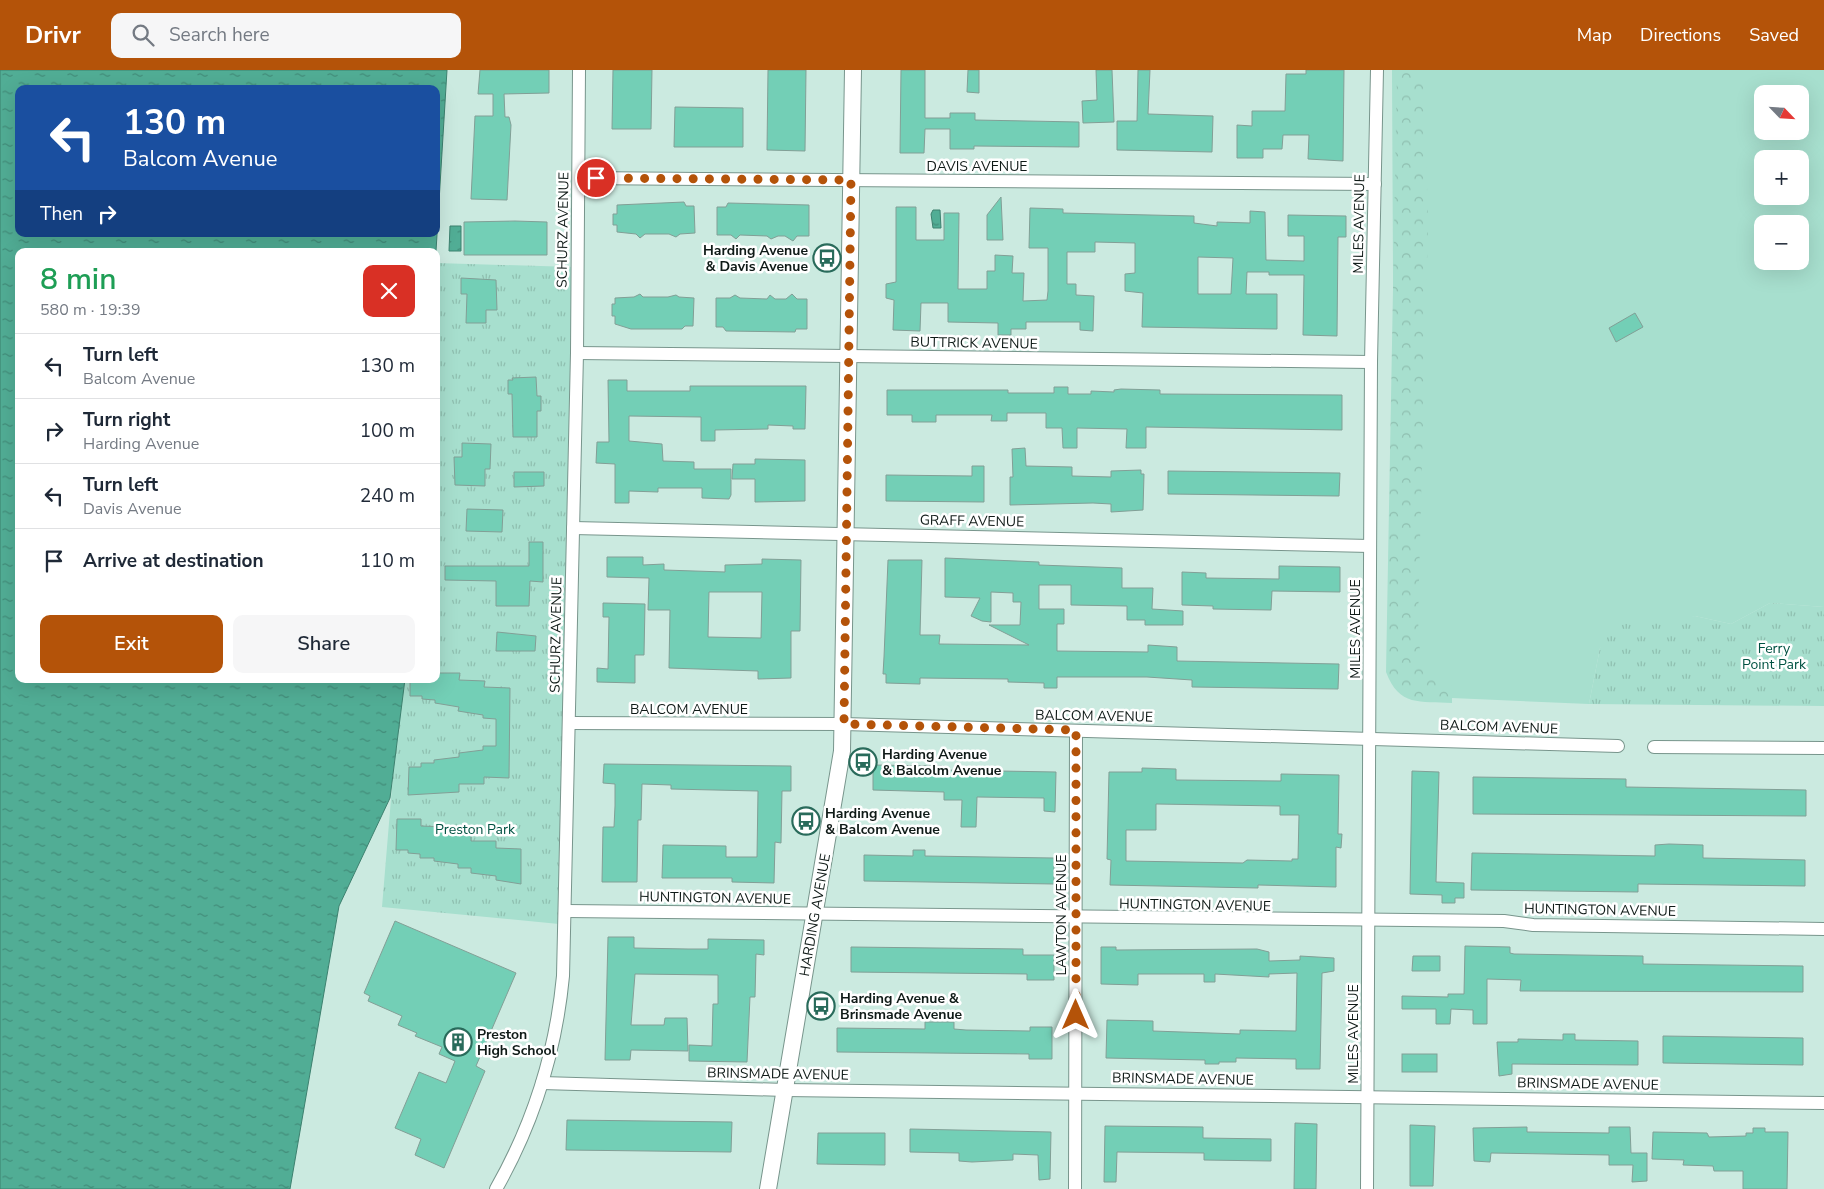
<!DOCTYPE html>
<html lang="en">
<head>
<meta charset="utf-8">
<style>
  :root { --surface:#fff; --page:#f6f6f7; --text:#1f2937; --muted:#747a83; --line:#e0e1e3; --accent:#b45309 }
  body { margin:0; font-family:"Nunito Sans",sans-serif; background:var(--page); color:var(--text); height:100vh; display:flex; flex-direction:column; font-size:19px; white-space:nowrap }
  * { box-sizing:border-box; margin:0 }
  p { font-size:16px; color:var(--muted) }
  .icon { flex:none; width:28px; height:28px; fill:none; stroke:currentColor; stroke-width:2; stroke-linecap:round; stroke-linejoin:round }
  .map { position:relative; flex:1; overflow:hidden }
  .drawer { position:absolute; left:15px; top:178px; width:425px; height:435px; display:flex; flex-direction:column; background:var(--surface); border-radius:10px; box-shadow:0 5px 20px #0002 }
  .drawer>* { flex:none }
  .banner { position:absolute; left:15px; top:15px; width:425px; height:152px; border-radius:10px; box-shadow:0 5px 20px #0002; background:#1a4fa0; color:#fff; overflow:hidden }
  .needle { width:32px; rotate:115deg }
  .controls { position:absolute; left:1754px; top:15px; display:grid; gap:10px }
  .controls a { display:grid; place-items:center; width:55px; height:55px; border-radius:10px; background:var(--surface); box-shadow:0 5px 20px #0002; font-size:25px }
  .pin { position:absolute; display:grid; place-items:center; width:42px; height:42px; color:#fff; margin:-21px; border:2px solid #fff; border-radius:50%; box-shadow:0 1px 5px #0007 }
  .me { position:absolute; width:55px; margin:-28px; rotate:0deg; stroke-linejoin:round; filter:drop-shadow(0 0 4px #0008) }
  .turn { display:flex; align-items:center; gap:18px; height:105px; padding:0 25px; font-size:22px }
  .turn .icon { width:65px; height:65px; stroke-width:2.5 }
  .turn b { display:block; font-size:35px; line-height:42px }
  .then { display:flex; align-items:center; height:48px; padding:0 25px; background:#0003; gap:10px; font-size:19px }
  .round { display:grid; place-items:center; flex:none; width:52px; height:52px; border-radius:10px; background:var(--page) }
  .summary { display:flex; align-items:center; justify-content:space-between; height:85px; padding:0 25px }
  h1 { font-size:30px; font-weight:600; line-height:38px; color:#1e9e55 }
  .primary-button { display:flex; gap:10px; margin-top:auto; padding:10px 25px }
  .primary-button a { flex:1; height:58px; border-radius:10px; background:var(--accent); color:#fff; font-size:20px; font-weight:600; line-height:58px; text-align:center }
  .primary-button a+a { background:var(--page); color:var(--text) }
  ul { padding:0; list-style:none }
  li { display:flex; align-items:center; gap:15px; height:65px; padding:0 25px; border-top:1px solid var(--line) }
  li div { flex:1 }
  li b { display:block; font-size:19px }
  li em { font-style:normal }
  header { display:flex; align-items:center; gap:30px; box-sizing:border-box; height:70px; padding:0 25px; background:var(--accent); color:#fff }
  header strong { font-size:24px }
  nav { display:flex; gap:28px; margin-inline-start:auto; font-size:18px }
  .search { width:350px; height:45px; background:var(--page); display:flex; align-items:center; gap:12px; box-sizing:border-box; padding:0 18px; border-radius:10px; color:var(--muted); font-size:19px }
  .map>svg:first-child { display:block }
</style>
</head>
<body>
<header>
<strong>Drivr</strong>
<div class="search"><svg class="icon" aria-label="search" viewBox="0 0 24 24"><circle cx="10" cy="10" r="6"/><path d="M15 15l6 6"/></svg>Search here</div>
<nav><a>Map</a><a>Directions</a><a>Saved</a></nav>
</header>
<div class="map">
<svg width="1824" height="1119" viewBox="0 0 1824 1119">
  <defs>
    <pattern id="forest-crowns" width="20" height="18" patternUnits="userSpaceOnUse" patternTransform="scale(1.25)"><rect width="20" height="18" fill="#a7dfce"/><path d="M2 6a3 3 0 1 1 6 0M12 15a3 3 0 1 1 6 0" fill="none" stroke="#8fbfb0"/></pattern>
    <pattern id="park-tufts" width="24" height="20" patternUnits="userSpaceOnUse" patternTransform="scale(1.25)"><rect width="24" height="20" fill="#a7dfce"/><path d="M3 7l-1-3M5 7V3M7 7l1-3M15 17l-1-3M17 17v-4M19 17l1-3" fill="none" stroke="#8fbfb0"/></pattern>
    <pattern id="water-ripples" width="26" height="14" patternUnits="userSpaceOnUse" patternTransform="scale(1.25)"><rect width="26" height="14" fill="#51ad95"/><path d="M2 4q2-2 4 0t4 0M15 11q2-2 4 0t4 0" fill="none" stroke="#428c79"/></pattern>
  </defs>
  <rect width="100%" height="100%" fill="#cbeae0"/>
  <path fill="#a7dfce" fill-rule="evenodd" d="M1392,0H1824V537L1770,533L1731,554L1695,546L1600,578L1589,634L1429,627L1395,614ZM1762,24H1800V61H1762ZM1762,89H1800V126H1762ZM1762,154H1800V191H1762Z"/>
  <path fill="url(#forest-crowns)" d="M1397,0H1424L1428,155L1418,551C1421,582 1415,608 1452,615V633C1420,631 1399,637 1386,602Z"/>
  <g fill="url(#park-tufts)">
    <path d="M436,193L573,197L559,854L382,837L401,609H436Z"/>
    <path d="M1770,533L1824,537V636L1589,634L1600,578L1615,555L1695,546L1731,554Z"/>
  </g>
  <g fill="url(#water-ripples)" stroke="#3d816f" fill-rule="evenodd">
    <path d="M0,0H447L436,181H19V609H405L390,728L339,836L290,1119H0ZM19,19H436V164H19Z"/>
    <path d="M933,140H940L941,158H933L931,144Z"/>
    <path d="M450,156H461V181H449Z"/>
  </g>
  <g fill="#73cfb6" stroke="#829f96" fill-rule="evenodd">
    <path d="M480,0H549V23L504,24L505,47H509L511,55L507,130L471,129L475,46H493V24H478Z"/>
    <path d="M613,0H652L651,59H612Z"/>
    <path d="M768,0H806L805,81L767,80Z"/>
    <path d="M901,0H925V48H950V43H975V50L1079,52V77L974,76V79H950V59H925L924,83H900Z"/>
    <path d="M968,0H979V23L967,22Z"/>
    <path d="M1096,0H1112L1114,52L1083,53L1082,31L1097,30Z"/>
    <path d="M1138,0H1150L1148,44L1213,46L1212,82L1117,80V51H1137Z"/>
    <path d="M1306,0H1344L1343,91L1308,89L1309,65H1283L1282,79H1263V88H1237V55L1252,56V41H1285L1286,4H1306Z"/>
    <path d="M675,37L743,38V77H674Z"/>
    <path d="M1001,127L1003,170H987V145Z"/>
    <path d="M684,132L686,136H694L695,163L680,164L676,167L669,164H645L640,168L636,164L617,162V155H613V144H617V135Z"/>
    <path d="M728,133L809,135V166H797L793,171L785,166H778L771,169L767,166L740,165L736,169L731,165H717V137H726Z"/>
    <path d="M896,137H916V170H944V143H959L958,219H987V201H995V185L1013,186L1012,203H1024L1023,231L1047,230L1048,221V178H1029L1030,138L1063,139V143L1194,146V153L1217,156V152L1250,153V141L1265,142L1266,190L1304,191V166H1288V145L1346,146V167H1338L1337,266L1303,265L1304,205H1269V202H1247L1246,224H1277V259L1142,257L1143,223L1125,221V204L1135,203V173L1095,172V182H1067V214H1076V225L1094,226L1093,261L1080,260V252H1026V259H1011V265H998V253L948,252V233H921L920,261L893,260L894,230L886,228V214L896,212ZM1198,187L1233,188L1231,224H1198Z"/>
    <path d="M515,151L547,152V185H464V152Z"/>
    <path d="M461,208L496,210L497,240H486V253H466L467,224H461Z"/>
    <path d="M640,224L643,227H668L676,225L679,227L694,228L693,256H685L682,259H631L615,254V246H612V234H615V228L634,227Z"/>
    <path d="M792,224L797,229H807V259H796L795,262L726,261L723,257H716V228H730L735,225L740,228L767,229L770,225L775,229H786Z"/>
    <path d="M1635,243L1643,257L1616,272L1609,258Z"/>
    <path d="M536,307L537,326H541V341H537V367H513L512,324H508V310H513L512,308Z"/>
    <path d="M608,310H627V321H690V316H806L805,359H793V356L768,355V359L715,360V371H701V347L629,346V371L662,374L663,391L694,392V399H731V425L729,429L702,428V418H658V422L629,421V433H615V394L596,393L597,372H609Z"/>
    <path d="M1054,317H1068V324H1091V321L1114,322V320L1121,319L1160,320V324L1342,325V360L1146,357V378H1126L1127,359L1077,358V378H1063L1062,358H1046V343H1007V351H991L992,345H936V352H912V345H887V320H1008V323H1054Z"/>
    <path d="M462,373L491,374L490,399H485V416L455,415L454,387H462Z"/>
    <path d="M1025,378L1026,396L1072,397V406L1111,407V401L1141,400V404H1144L1143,440L1111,442V434L1093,433L1010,435V407H1013L1012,379Z"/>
    <path d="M755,389L805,390V431L755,432V409H732L733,394H755Z"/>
    <path d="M972,396H984V432L886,431V405L972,406Z"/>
    <path d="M1168,401L1340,403L1339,426L1168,424Z"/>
    <path d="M514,402H544V416L514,417Z"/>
    <path d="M467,439L503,440L502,462L466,461Z"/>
    <path d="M529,472H543V512L530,511L529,536H496V511L445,510V496H529Z"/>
    <path d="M607,487H643V495L664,494V500L725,502V495L762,494V489L801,490L800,561H791V608L758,609V601L669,598L670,540H648L649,508L607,507ZM709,522H762L761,568L708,567Z"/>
    <path d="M945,488L1039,492V495L1122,498V518H1153L1152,539L1183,541V555H1145V550H1127V536L1071,535V515H1039V539H1064V554H1057V581L1148,582V575L1177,577V591L1339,594L1338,619L1192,617V610L1147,607H1057V618H1044V613L1008,612V609L920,608V614L886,613V604H883L884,587L888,490H922L920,565H940L939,574L1029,575L989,555H1020L1021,532H1013V523L991,522V552L982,551L971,546L980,528L945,527Z"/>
    <path d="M1279,496L1340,497V522L1272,521L1271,540L1213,539V536L1182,535V502L1206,503V508L1279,509Z"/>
    <path d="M603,533L645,534L644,585H635V613L597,612V598L608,599L609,547H603Z"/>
    <path d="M497,562L536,566L535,581H496Z"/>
    <path d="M436,603H460L459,610L485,611L484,617L510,618L509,708L484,707V714H459V722L408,725L409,697H421V693H434V690L459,687V683L483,680V676H496V649L483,648V645L458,641L459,637L435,633V630L422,629V626H410V609H436Z"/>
    <path d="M604,694L791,696V721H782L781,773L775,772L774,813L732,812V808H662L663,775L726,776V787H757L758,721L671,719V715L642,714L641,750H638L637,812H602L603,757H614L615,736V714L603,713Z"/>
    <path d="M873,695L942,696V700L1056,702L1055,742L1044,741V728L977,727L976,757H961L962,730H944V722L873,720Z"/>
    <path d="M1142,698L1176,699V710L1281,711V704L1339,705L1338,764H1342L1341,778L1336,777V817L1258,815V818L1110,815L1111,790L1107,789L1109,702H1142ZM1156,734L1280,736V745H1299L1298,789H1292V791L1247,790L1243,793L1126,791V760H1156Z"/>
    <path d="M1412,701L1439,702L1436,812L1464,813V828H1455V833H1442V825L1410,824Z"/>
    <path d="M1473,707L1626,709V717L1806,720V746L1473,744Z"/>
    <path d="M397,749H421V756L447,757V764H471V771H496V778L521,779V814L496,810V806L471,803V798H458V794L434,791V788H420V784L408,783V780H396Z"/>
    <path d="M1669,774L1703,775V788L1805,790V816L1638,814V822L1471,820L1472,783L1655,786V775Z"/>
    <path d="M913,780H925V786L1054,788V814L864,811V785L913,786Z"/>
    <path d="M395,851L516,903L476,996L485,1001L444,1098L415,1085L421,1069L395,1058L419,1002L446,1013L455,991L439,984L442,977L415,966L417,963L398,955L402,946L368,931L370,926L364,923Z"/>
    <path d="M608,867H634V878L688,879H708V869L764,870V885L756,884L755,927H750L747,992L689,991V975L712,976L713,934H718V905L635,904L631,955H664L665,948H687L688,981L631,980L630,990H605Z"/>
    <path d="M1465,876L1510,877V883L1514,884L1643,886V894L1803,896V922L1520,921L1521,910L1487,909V954H1473V940L1451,939L1450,954H1436V939H1402V926L1448,927V924H1464Z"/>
    <path d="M851,877L1023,879V885H1054V910H1027V904L851,902Z"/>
    <path d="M1101,877H1116V880L1257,879L1269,882V891L1300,890V886L1334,888V901L1322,903L1320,999H1296V989L1236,988V992H1219V994H1205V990L1106,988L1107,950L1153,951V961L1240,964V960L1296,961L1297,903L1269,904V907L1215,904V912H1204V904H1138V915L1101,914Z"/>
    <path d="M1413,886H1440V901H1412Z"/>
    <path d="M925,952H954V959L966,960L1030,961V957H1052V989H1029V984L837,982V958L925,959Z"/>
    <path d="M1563,964H1575V970L1638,971V995L1512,994V1004L1499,1006L1497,972H1518V969L1563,970Z"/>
    <path d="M1663,966L1803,968V995L1663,993Z"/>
    <rect x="1402" y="984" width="35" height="18"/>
    <path d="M567,1050L732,1052L731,1082L566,1080Z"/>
    <path d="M1295,1053L1317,1054L1316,1119H1294Z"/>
    <path d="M1410,1055L1435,1056L1433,1116H1410Z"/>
    <path d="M1105,1056L1203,1057V1068L1271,1069V1091L1204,1090V1083L1117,1082L1116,1112H1104Z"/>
    <path d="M1527,1057V1062L1609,1063V1057H1630L1631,1083H1647V1111L1632,1112L1633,1095H1609V1085L1491,1083L1490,1092L1474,1091L1473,1058Z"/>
    <path d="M1753,1058H1765V1062H1788L1787,1119H1743V1101H1714L1713,1096L1683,1095L1684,1090L1652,1089L1653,1062L1707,1063L1709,1067L1746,1066V1063H1753Z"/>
    <path d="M910,1059L1051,1062L1050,1109L1039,1110L1038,1085L1013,1084V1090L972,1092L959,1091V1083L910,1082Z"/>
    <path d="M818,1063H885V1095L817,1094Z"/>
  </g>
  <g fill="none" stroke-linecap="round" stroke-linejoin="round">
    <g stroke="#78958c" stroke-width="14">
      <g id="minor">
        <path d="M579,108L1375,114"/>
        <path d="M577,283L1371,292"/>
        <path d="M573,458L1370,476"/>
        <path d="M570,653L844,654L1618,676"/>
        <path d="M1654,677L1824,678"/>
        <path d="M566,841L1504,851L1533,855L1824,859"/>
        <path d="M542,1013L785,1020L1824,1033"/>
        <path d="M496,1119C533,1054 556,980 563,906L577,283L579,0"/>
        <path d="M1075,1119L1076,661"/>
        <path d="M1367,1119L1371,292L1377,0"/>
      </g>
    </g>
    <g stroke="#78958c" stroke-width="18">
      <path id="tertiary" d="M768,1119L842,681L853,0"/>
    </g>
    <use href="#minor" stroke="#fff" stroke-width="12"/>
    <use href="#tertiary" stroke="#fff" stroke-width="16"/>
  </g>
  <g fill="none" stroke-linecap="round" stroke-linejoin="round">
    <path stroke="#b45309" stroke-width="9" stroke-dasharray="0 16.2" d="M596,108L851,110L844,654L1076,660V945"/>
  </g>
  <defs>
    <g id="bus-ring" transform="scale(1.4375)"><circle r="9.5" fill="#fff" stroke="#296b5b" stroke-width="1.5"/><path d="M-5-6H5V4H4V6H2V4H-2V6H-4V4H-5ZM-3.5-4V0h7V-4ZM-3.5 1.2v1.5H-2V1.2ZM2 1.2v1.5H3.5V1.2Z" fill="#296b5b"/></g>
    <g id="building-ring" transform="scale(1.4375)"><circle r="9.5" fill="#fff" stroke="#296b5b" stroke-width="1.5"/><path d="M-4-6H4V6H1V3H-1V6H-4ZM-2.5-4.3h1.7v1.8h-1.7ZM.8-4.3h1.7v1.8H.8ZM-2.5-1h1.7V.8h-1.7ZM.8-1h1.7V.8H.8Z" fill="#296b5b"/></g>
  </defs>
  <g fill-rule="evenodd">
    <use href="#bus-ring" x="827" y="188"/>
    <use href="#bus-ring" x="863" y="692"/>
    <use href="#bus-ring" x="806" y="751"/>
    <use href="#bus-ring" x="821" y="936"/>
    <use href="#building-ring" x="458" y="972"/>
  </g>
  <g text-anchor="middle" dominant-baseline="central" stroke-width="5" stroke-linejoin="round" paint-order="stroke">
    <g font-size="14" fill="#0f1a17" stroke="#fff">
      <text x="977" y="96">DAVIS AVENUE</text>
      <text transform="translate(1359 154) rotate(-89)">MILES AVENUE</text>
      <text transform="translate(563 160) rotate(-89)">SCHURZ AVENUE</text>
      <text transform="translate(974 273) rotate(1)">BUTTRICK AVENUE</text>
      <text transform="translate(972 451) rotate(1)">GRAFF AVENUE</text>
      <text transform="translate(1355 559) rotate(-90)">MILES AVENUE</text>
      <text transform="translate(556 565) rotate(-89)">SCHURZ AVENUE</text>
      <text x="689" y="639">BALCOM AVENUE</text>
      <text transform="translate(1094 646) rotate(1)">BALCOM AVENUE</text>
      <text transform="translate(1499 657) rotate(2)">BALCOM AVENUE</text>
      <text transform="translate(715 828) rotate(1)">HUNTINGTON AVENUE</text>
      <text transform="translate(1195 835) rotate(1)">HUNTINGTON AVENUE</text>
      <text transform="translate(1600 840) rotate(1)">HUNTINGTON AVENUE</text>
      <text transform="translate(815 845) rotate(-80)">HARDING AVENUE</text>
      <text transform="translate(1061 845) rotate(-90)">LAWTON AVENUE</text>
      <text transform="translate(1353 964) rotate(-90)">MILES AVENUE</text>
      <text transform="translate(778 1004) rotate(1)">BRINSMADE AVENUE</text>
      <text transform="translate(1183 1009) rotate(1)">BRINSMADE AVENUE</text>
      <text transform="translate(1588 1014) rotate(1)">BRINSMADE AVENUE</text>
    </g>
    <g font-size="14" font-weight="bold" fill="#0f1a17" stroke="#fff" text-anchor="start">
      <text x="808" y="180" text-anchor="end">Harding Avenue<tspan x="808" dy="16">&amp; Davis Avenue</tspan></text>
      <text x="882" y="684">Harding Avenue<tspan x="882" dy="16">&amp; Balcolm Avenue</tspan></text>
      <text x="825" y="743">Harding Avenue<tspan x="825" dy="16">&amp; Balcom Avenue</tspan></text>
      <text x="840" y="928">Harding Avenue &amp;<tspan x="840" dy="16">Brinsmade Avenue</tspan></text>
      <text x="477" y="964">Preston<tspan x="477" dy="16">High School</tspan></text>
    </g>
    <g font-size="14" fill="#005242" stroke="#fff">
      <text x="1774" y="578">Ferry<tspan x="1774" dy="16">Point Park</tspan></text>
      <text x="475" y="759">Preston Park</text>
    </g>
  </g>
</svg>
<div class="controls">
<a><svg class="needle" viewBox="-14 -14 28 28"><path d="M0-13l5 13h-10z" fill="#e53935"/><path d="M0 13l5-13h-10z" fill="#747a83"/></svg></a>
<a>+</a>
<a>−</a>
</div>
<div class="pin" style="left:596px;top:108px;background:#d93025"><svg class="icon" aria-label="arrive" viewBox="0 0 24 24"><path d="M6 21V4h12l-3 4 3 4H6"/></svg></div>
<svg class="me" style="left:1076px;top:945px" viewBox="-20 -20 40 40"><path d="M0-17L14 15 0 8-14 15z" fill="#b45309" stroke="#fff" stroke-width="4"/></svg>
<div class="banner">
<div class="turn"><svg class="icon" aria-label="left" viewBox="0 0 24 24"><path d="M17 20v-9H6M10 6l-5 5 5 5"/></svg><div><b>130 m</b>Balcom Avenue</div></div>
<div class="then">Then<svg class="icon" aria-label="right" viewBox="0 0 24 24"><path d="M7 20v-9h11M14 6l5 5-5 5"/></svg></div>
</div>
<section class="drawer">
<div class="summary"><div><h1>8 min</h1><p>580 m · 19:39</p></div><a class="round" style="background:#d93025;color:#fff"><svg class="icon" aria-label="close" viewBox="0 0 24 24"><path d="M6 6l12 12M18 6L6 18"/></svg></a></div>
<ul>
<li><svg class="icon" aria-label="left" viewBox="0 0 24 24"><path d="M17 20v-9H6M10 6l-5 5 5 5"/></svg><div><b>Turn left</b><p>Balcom Avenue</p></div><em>130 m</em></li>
<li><svg class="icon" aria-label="right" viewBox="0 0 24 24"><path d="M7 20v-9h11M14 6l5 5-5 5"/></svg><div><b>Turn right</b><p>Harding Avenue</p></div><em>100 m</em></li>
<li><svg class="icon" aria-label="left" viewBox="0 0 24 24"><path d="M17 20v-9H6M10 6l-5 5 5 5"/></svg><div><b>Turn left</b><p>Davis Avenue</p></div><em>240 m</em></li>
<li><svg class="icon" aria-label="arrive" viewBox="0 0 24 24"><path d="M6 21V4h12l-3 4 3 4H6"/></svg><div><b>Arrive at destination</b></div><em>110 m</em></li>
</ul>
<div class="primary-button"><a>Exit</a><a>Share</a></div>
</section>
</div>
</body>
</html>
